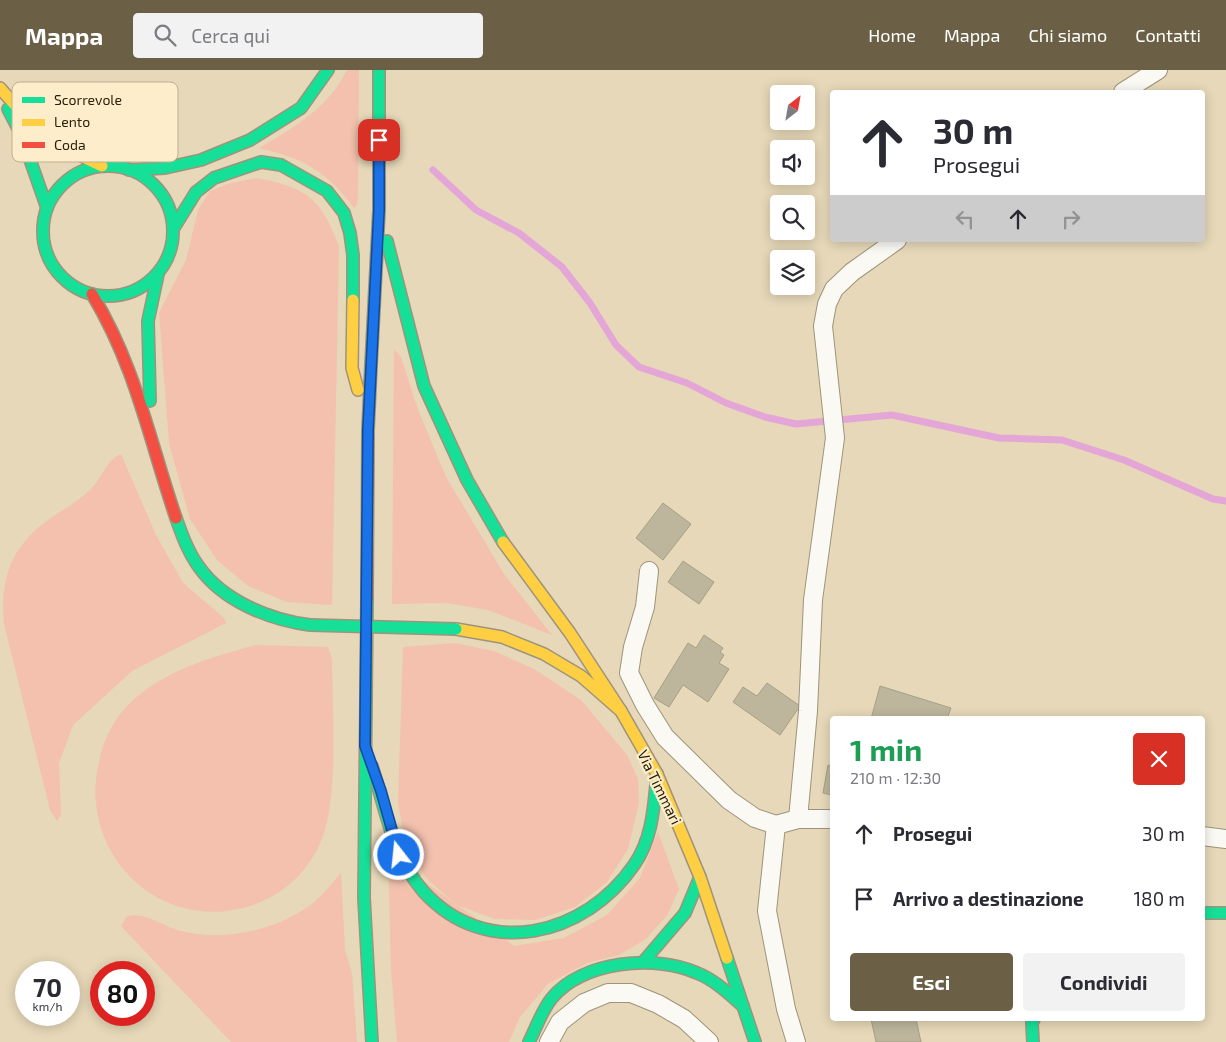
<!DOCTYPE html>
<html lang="it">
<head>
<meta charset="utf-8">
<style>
  :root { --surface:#fff; --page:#f2f2f3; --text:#2b2b33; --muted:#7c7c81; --accent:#6b6046 }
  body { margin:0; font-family:"Exo 2",sans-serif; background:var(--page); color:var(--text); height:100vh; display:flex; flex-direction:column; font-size:19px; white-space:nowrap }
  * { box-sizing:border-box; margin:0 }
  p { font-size:16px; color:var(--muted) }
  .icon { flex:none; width:28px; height:28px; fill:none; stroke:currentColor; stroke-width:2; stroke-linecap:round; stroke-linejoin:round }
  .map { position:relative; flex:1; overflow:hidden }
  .sheet { position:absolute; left:830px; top:646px; width:375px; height:305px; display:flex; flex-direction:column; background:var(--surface); border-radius:5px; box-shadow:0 2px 12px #0003 }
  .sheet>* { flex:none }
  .banner { position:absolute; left:830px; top:20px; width:375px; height:152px; border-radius:5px; box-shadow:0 2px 12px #0003; background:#fff; color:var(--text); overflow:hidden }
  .needle { width:32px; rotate:31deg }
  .fabs { position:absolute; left:770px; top:15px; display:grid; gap:10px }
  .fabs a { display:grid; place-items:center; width:45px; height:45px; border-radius:5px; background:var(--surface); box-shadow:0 2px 12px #0003; font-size:25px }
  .speed { position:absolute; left:15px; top:891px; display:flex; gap:10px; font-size:25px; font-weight:700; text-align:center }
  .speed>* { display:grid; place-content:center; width:65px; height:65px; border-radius:50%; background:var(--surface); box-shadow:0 2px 12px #0003; line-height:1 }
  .speed small { font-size:12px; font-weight:400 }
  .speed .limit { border:8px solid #d22; background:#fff; color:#111 }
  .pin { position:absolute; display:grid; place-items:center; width:42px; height:42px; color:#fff; margin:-21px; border-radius:10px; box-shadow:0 2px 8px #0006 }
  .me { position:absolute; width:55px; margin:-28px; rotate:344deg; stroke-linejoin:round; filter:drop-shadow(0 0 4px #0008) }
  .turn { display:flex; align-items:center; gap:18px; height:105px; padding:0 20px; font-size:22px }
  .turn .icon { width:65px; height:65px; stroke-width:2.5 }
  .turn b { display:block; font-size:35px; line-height:42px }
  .lanes { display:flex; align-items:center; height:48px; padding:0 20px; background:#0003; justify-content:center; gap:25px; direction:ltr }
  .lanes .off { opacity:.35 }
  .round { display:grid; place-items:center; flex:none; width:52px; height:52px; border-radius:5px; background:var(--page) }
  .overview { display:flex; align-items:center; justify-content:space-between; height:85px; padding:0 20px }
  h1 { font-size:30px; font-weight:700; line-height:38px; color:#1e9e55 }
  .action { display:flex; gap:10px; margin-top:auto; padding:10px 20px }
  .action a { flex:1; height:58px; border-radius:5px; background:var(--accent); color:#fff; font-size:20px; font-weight:700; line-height:58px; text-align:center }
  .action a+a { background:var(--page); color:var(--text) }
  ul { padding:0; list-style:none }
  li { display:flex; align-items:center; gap:15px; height:65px; padding:0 20px }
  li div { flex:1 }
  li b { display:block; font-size:19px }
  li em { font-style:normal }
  header { display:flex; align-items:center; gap:30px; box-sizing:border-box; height:70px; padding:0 25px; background:var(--accent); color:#fff }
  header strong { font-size:24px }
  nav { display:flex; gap:28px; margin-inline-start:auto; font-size:18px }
  .search { width:350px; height:45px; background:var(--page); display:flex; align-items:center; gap:12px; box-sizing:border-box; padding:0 18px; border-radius:5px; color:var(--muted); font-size:19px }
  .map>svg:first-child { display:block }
</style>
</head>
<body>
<header>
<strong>Mappa</strong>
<div class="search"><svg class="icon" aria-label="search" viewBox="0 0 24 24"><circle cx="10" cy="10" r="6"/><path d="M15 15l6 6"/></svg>Cerca qui</div>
<nav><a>Home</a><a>Mappa</a><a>Chi siamo</a><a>Contatti</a></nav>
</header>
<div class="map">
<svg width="1226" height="972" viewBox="0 0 1226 972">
  <rect width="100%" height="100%" fill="#e6d8b8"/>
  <g fill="#f3c1ae">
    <path d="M347,0H359L358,125L357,135L354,138C327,101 303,88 259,78C294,58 329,37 347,0Z"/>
    <path d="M257,108C307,118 321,128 339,176L332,535L287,532L248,516L217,490L190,449L169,373L159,243L186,190L198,140L210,121L231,113Z"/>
    <path d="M394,279L401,287L417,337L446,407L504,504L552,565L488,540L447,533L392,534Z"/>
    <path d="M121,384L156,465L183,513L224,548L226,553L132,601L73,655L59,693L61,745L57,751L50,740L4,554C1,514 7,485 39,457C56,443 76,434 92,418C102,408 107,389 121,384Z"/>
    <path d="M455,573L494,581L536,600L581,630L627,685L638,709L639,733L628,779L607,812L575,837L536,850L495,849L457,835L426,808L405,773L398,733L403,577Z"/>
    <path d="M256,575L328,577L332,589C332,640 340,732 319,776C304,806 282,825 250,836C157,865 75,780 100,688C104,669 114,649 128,635C162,601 211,587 256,575Z"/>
    <path d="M658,762L679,819L668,844L646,869L619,885L587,893L548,914L520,947L509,972H397L391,900L388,785L514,876L564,868L607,845L640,808Z"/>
    <path d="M341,803L345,880L352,903L357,972H231L121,856L127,846C147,842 161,856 181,861C224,872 273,861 309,836C321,828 331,814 341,803Z"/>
  </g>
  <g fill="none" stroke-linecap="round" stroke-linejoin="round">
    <path stroke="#e4a6d7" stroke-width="7" d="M433,100L476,140L519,163L562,197L590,233L616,275L639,297L687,313L726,333L765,347L796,354L892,345L999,368L1062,370L1124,390L1213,429L1226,431"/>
  </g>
  <g fill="#bdb69c" stroke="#a7a086">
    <path d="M663,433L691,454L663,490L636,468Z"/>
    <path d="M683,491L714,512L699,534L668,512Z"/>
    <path d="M704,565L723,578L720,582L724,585L719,593L729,599L708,632L683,615L669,637L654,628L688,573L696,578Z"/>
    <path d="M767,613L800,636L780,665L733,632L743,617L757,626Z"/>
    <path d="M880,616L951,638L947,649H871Z"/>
    <path d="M828,695L832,696V725L823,723Z"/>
    <path d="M871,949H916L921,972H876Z"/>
  </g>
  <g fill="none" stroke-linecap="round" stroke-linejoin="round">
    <g stroke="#9e947b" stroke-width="20">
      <g id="street">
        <path d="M1123,22L1158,0"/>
        <path d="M649,501L645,537L633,577L629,603L645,635L665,667L729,730L755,748L776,755"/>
        <path d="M798,749L808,641L813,530L835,368L823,256L827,234L834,219L852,202L897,170"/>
        <path d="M1202,766L1226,769"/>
        <path d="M549,972L560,952L584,933L608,923H631L658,934L684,949L709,972"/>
        <path d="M796,972L786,939L767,841L776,755L798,749H832"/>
      </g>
    </g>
    <g stroke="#9e947b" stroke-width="14">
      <g id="fast">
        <path d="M8,39L21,64L47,138"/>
        <circle cx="108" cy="161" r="65"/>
        <path d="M129,100L165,98L201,90L250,70L301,38L328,0"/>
        <path d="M173,159L196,122L214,108L261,92L281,95L327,121L344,143L350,163L353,185V230"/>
        <path d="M387,171L424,316L467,410L503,472"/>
        <path d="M371,295L379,140V0"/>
        <path d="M150,331L148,251L158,204"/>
        <path d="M176,448C182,465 188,482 199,497C223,531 270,550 310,555"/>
        <path d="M367,529L364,828L372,972"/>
        <path d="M372,696C385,738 393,787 423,821C486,891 585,866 634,795C653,768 654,735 657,704"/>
        <path d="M1202,843H1226"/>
        <path d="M727,888L755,972"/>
        <path d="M644,891L685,843L700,807"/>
        <path d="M529,972C536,958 542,940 552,928C582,891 655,884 697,903C715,910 729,924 743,936"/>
        <path d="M1033,972L1032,953L1034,949"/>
      </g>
    </g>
    <g stroke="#9e947b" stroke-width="14">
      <g id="slow">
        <path d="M0,18C29,53 61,78 102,96"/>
        <path d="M353,230L352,298L358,320"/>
        <path d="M503,472L570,563L621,641"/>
        <path d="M456,559L502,567L544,584L581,606L621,641L657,704"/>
        <path d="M657,704L700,807L727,888"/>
      </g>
    </g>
    <g stroke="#9e947b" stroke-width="14">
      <g id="jam">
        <path d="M92,224C136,297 149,369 176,448"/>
        <path d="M367,529L368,360L371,295"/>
      </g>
    </g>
    <use href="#street" stroke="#fbf9f4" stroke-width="18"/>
    <use href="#fast" stroke="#16e098" stroke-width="11"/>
    <use href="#slow" stroke="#ffcf43" stroke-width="11"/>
    <use href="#jam" stroke="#f24e42" stroke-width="11"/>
    <g stroke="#9e947b" stroke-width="14" stroke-linecap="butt">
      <path id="fast-bridge" d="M310,555L456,559"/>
    </g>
    <use href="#fast-bridge" stroke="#16e098" stroke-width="11"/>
  </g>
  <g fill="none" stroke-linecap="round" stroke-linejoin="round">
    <g stroke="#114b97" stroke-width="12">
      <path id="route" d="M379,70V140L368,360L365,676L381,721L399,785"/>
    </g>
    <use href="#route" stroke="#1a73e8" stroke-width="9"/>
  </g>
  <g text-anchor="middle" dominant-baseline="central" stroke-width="4.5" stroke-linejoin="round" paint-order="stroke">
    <g font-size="15" fill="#291f08" stroke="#fdedcb">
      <text transform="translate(660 717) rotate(64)">Via Timmari</text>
    </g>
  </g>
  <rect x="12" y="12" width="166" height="80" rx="8" fill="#fdedcb" stroke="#bdaf90" stroke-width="1"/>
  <rect x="22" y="27" width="23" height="6" fill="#16e098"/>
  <rect x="22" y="49" width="23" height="7" fill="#ffcf43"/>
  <rect x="22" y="72" width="23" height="6" fill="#f24e42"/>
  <g font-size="14" fill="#291f08">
    <text x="54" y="35">Scorrevole</text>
    <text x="54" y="57">Lento</text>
    <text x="54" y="80">Coda</text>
  </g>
</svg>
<div class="fabs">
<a><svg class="needle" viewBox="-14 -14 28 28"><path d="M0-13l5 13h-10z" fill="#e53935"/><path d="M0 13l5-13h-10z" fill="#7c7c81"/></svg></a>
<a><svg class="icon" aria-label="sound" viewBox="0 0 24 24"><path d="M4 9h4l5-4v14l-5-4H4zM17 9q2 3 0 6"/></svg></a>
<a><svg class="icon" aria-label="search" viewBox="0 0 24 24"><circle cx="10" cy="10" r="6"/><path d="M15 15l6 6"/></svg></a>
<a><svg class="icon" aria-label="layers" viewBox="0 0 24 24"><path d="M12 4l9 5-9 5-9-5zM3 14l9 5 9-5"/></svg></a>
</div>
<div class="speed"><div>70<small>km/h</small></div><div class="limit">80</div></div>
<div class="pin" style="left:379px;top:70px;background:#d93025"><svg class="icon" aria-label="arrive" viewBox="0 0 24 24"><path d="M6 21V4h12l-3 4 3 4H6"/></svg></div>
<svg class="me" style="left:399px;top:785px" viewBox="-20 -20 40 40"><circle r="17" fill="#1a73e8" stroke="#fff" stroke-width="3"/><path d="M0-11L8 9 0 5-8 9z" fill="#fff"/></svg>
<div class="banner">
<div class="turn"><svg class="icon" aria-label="ahead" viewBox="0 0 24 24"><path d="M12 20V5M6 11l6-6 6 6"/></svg><div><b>30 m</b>Prosegui</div></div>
<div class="lanes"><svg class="icon off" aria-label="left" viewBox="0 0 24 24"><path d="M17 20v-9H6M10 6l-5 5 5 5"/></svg><svg class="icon" aria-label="ahead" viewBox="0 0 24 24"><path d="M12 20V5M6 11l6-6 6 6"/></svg><svg class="icon off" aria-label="right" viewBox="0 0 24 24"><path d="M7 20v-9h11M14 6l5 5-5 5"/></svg></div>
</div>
<section class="sheet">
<div class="overview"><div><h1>1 min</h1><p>210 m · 12:30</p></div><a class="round" style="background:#d93025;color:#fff"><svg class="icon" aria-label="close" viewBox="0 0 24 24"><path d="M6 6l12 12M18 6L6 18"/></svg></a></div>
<ul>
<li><svg class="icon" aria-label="ahead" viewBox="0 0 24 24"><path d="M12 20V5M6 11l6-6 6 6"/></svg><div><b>Prosegui</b></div><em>30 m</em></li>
<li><svg class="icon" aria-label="arrive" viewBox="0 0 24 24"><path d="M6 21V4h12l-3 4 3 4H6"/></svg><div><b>Arrivo a destinazione</b></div><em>180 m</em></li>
</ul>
<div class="action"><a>Esci</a><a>Condividi</a></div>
</section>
</div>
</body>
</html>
